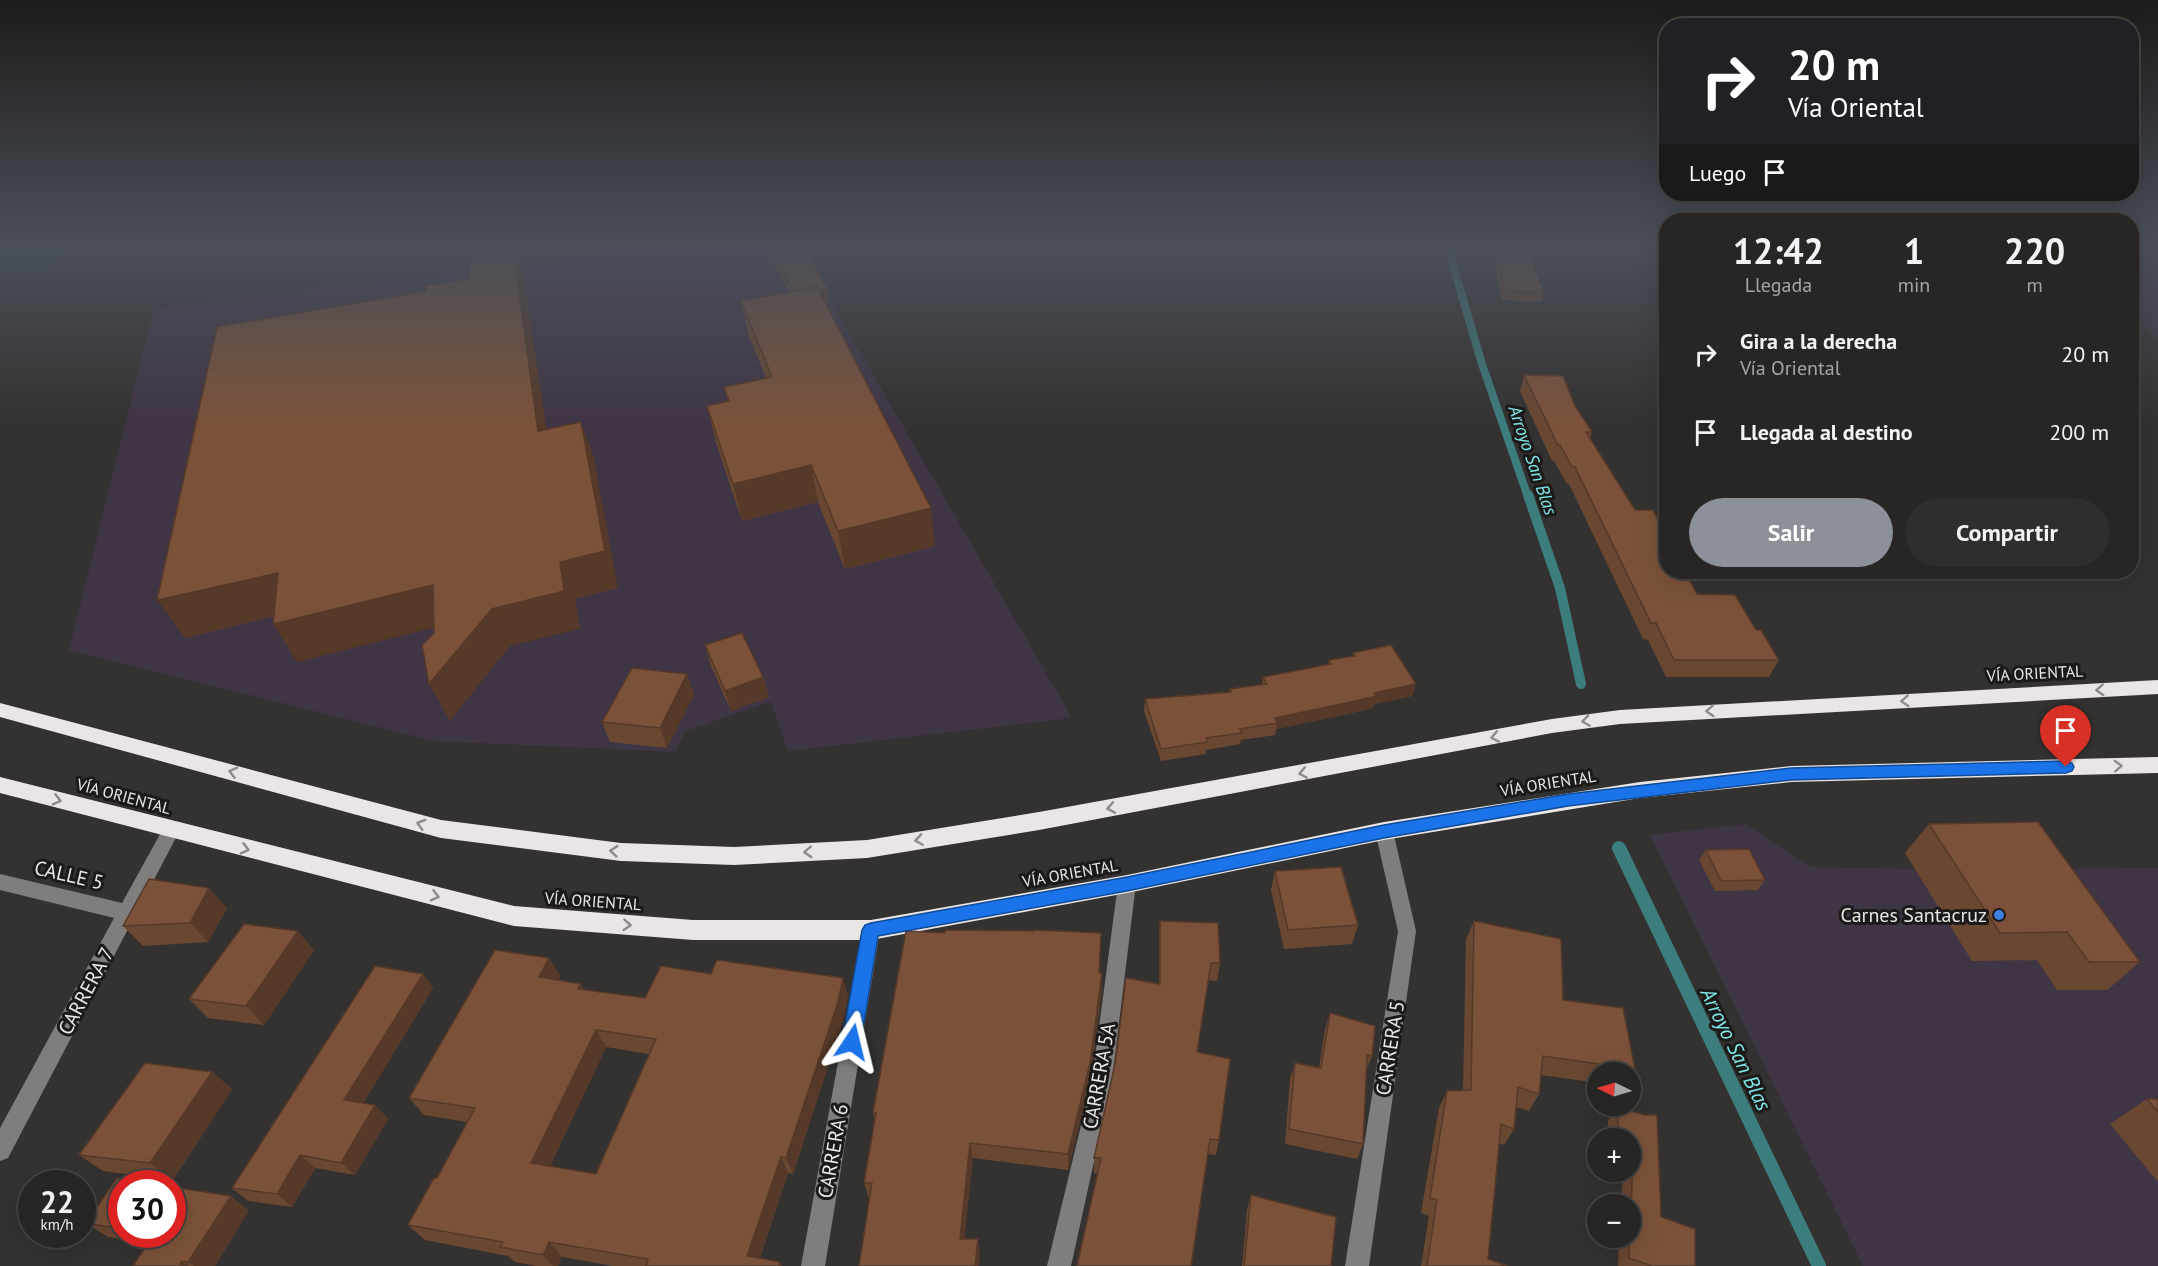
<!DOCTYPE html>
<html lang="es">
<head>
<meta charset="utf-8">
<style>
  :root { --surface:#272624; --page:#2f2e2c; --text:#f1f3f6; --muted:#a4a5a6; --line:#434341; --accent:#8c9099 }
  body { margin:0; font-family:"PT Sans",sans-serif; background:var(--page); color:var(--text); height:100vh; display:flex; flex-direction:column; font-size:22px; white-space:nowrap }
  * { box-sizing:border-box; margin:0 }
  p { font-size:20px; color:var(--muted) }
  .icon { flex:none; width:33px; height:33px; fill:none; stroke:currentColor; stroke-width:2; stroke-linecap:round; stroke-linejoin:round }
  .map { position:relative; flex:1; overflow:hidden }
  .drawer { position:absolute; left:1659px; top:213px; width:480px; height:366px; display:flex; flex-direction:column; background:var(--surface); border-radius:24px; box-shadow:0 6px 24px #0002,0 0 0 2px var(--line) }
  .drawer>* { flex:none }
  .guide { position:absolute; left:1659px; top:18px; width:480px; height:183px; border-radius:24px; box-shadow:0 6px 24px #0002,0 0 0 2px var(--line); background:#202124; color:#fff; overflow:hidden }
  .needle { width:39px; rotate:275deg }
  .buttons { position:absolute; left:1587px; top:1062px; display:grid; gap:12px }
  .buttons a { display:grid; place-items:center; width:54px; height:54px; border-radius:50%; background:var(--surface); box-shadow:0 6px 24px #0002,0 0 0 2px var(--line); font-size:30px }
  .speed { position:absolute; left:18px; top:1170px; display:flex; gap:12px; font-size:30px; font-weight:700; text-align:center }
  .speed>* { display:grid; place-content:center; width:78px; height:78px; border-radius:50%; background:var(--surface); box-shadow:0 6px 24px #0002,0 0 0 2px var(--line); line-height:1 }
  .speed small { font-size:15px; font-weight:400 }
  .speed .limit { border:9px solid #d22; background:#fff; color:#111 }
  .pin { position:absolute; display:grid; place-items:center; width:51px; height:51px; color:#fff; margin:-62px -26px; border-radius:50% 50% 50% 0; rotate:-45deg; box-shadow:0 0 6px #0007 }
  .pin .icon { rotate:45deg }
  .me { position:absolute; width:66px; margin:-33px; rotate:10deg; stroke-linejoin:round; filter:drop-shadow(0 0 4px #0008) }
  .turn { display:flex; align-items:center; gap:21px; height:126px; padding:0 30px; font-size:27px }
  .turn .icon { width:78px; height:78px; stroke-width:2.5 }
  .turn b { display:block; font-size:42px; line-height:51px }
  .then { display:flex; align-items:center; height:57px; padding:0 30px; background:#0003; gap:12px; font-size:22px }
  .eta { display:flex; justify-content:space-evenly; align-items:center; height:102px; text-align:center }
  .eta b { font-size:36px; font-weight:700; line-height:42px }
  .cta { display:flex; gap:12px; margin-top:auto; padding:12px 30px }
  .cta a { flex:1; height:69px; border-radius:36px; background:var(--accent); color:#fff; font-size:24px; font-weight:700; line-height:69px; text-align:center }
  .cta a+a { background:var(--page); color:var(--text) }
  ul { padding:0; list-style:none }
  li { display:flex; align-items:center; gap:18px; height:78px; padding:0 30px }
  li div { flex:1 }
  li b { display:block; font-size:22px }
  li em { font-style:normal }
  .map>svg:first-child { display:block }
</style>
</head>
<body>
<div class="map">
<svg width="2158" height="1266" viewBox="0 0 2158 1266">
  <rect width="100%" height="100%" fill="#343230"/>
  <g fill="#403545">
    <path d="M628,248H806L840,317L1072,718L788,751L771,702L685,731L675,752L435,741L69,650L154,309Z"/>
    <path d="M2132,248H2158V339L2132,314Z"/>
    <path d="M1746,824L1810,867L1915,869L2037,960L2057,990L2107,989L2023,869L2158,868V1266H1863L1650,835Z"/>
  </g>
  <path fill="#26492d" d="M0,248H75L40,271L0,270Z"/>
  <g fill="none" stroke-linecap="round" stroke-linejoin="round">
    <path stroke="#3c7d7d" stroke-width="8" d="M1448,248L1482,364L1528,497"/>
    <path stroke="#3c7d7d" stroke-width="10" d="M1528,495L1560,588L1581,684"/>
    <path stroke="#3c7d7d" stroke-width="14" d="M1619,848L1819,1266"/>
    <g fill="#7f7d7d" fill-rule="evenodd">
      <path d="M171,823L177,825L180,830L8,1158L0,1161V1128L114,918L0,890V874L122,903L165,825Z"/>
      <path d="M1384,824L1390,826L1393,831L1416,931L1369,1266H1345L1398,931L1375,831L1378,826Z"/>
      <path d="M1127,876L1133,879L1136,884L1112,1080L1071,1266H1047L1092,1080L1118,884L1121,879Z"/>
      <path d="M871,922L878,924L880,930L825,1266H801L862,930L864,924Z"/>
    </g>
    <g fill="#eae6e5" fill-rule="evenodd">
      <path d="M2158,680V694L1620,724L1552,733L1039,830L867,858L734,865L621,861L441,838L0,717V703L441,820L621,843L734,847L867,840L1039,812L1552,719L1620,710Z"/>
      <path d="M2158,757V773L1791,782L1640,798L1384,840L1127,893L871,940H693L514,926L0,793V777L514,906L693,920H871L1127,875L1384,822L1640,782L1791,766Z"/>
    </g>
  </g>
  <g fill="#6a4731" fill-rule="evenodd">
    <path d="M769,248H805L829,303L826,304L935,546L845,569L818,502L742,521L716,442L707,406L728,401L724,387L766,378L749,336L741,301L789,292L771,257Z"/>
    <path d="M1483,248H1514L1513,252L1505,251L1544,292L1541,302L1502,300L1493,259L1495,251L1483,250Z"/>
    <path d="M1524,375L1575,406L1592,432L1590,438L1635,510L1697,594L1756,630L1779,660L1769,677H1666L1648,640L1643,639L1569,484H1567L1554,461H1552L1520,391Z"/>
    <path d="M705,645L763,677L769,697L731,711L711,666Z"/>
    <path d="M1353,653L1412,696L1374,704L1373,708L1348,714L1276,729L1275,735L1241,740L1240,744L1206,750V754L1161,761L1144,711L1145,699L1229,692L1230,689L1262,684L1263,677L1328,664L1329,660L1353,656Z"/>
    <path d="M694,694L667,748L610,742L602,722Z"/>
    <path d="M1929,824L2140,962L2107,990H2057L2037,960L1972,961L1905,853Z"/>
    <path d="M1706,850L1765,880L1758,890L1715,891L1699,860Z"/>
    <path d="M1275,871L1358,925L1352,944L1284,949L1271,890Z"/>
    <path d="M227,908L208,942L143,946L123,926Z"/>
    <path d="M1160,921L1220,963L1217,981L1208,980L1197,1052L1219,1140L1216,1155L1207,1154L1097,1173H1094V1158L1159,984V939Z"/>
    <path d="M1474,921L1563,1000L1635,1069L1630,1076V1072H1598V1083L1541,1075L1539,1094L1529,1111L1516,1107L1514,1129L1504,1145L1499,1143L1488,1259L1507,1266H1421L1429,1216L1421,1213L1439,1108L1447,1091L1463,1090L1466,939Z"/>
    <path d="M314,950L264,1025L208,1018L189,999Z"/>
    <path d="M549,958L560,976L558,980L581,984L584,990L645,998L848,996L843,1020L793,1174L788,1173L760,1258L783,1266H613L562,1257L558,1266H536L515,1262L508,1256L425,1240L408,1225L437,1178L467,1122L424,1115L409,1098ZM606,1047L649,1054L596,1174L550,1166Z"/>
    <path d="M1100,973H1102V990L1090,1080L1068,1170L973,1158L964,1239L980,1253L869,1198L864,1183L875,1120L873,1113Z"/>
    <path d="M423,974L433,988L363,1103L375,1105L388,1119L355,1175L315,1168L292,1207L248,1201L232,1188Z"/>
    <path d="M1330,1013L1372,1056L1366,1071L1363,1144L1357,1159L1285,1144L1290,1079L1295,1063L1319,1068L1325,1029Z"/>
    <path d="M212,1072L232,1089L173,1180L103,1171L79,1155Z"/>
    <path d="M2147,1099H2158V1182L2110,1124Z"/>
    <path d="M1618,1107L1644,1115H1657L1661,1217L1695,1229V1266H1618L1619,1238H1630V1204H1621L1623,1172H1630V1138H1608V1121Z"/>
    <path d="M122,1184V1234H172L249,1210L215,1266H133L148,1244L108,1237L86,1223Z"/>
    <path d="M1251,1195L1331,1266H1242L1247,1210Z"/>
  </g>
  <g fill="#563928">
    <path d="M513,248H516L522,264L552,467L538,431Z"/>
    <path d="M827,289L829,303L799,309L796,294Z"/>
    <path d="M581,422L594,458L618,588L575,599L580,629L510,646L450,721L429,684L492,609L560,562Z"/>
    <path d="M811,465L818,502L742,521L733,484Z"/>
    <path d="M931,508L935,546L845,569L838,531Z"/>
    <path d="M278,573L301,610L185,638L157,600Z"/>
    <path d="M433,585L452,623L297,662L273,624Z"/>
    <path d="M687,674L694,694L667,748L660,728Z"/>
    <path d="M763,677L769,697L731,711L725,691Z"/>
    <path d="M1416,684L1412,696L1374,704L1373,708L1348,714L1276,729L1277,723L1275,718L1374,693Z"/>
    <path d="M209,888L227,908L208,942L190,923Z"/>
    <path d="M298,931L314,950L264,1025L246,1006Z"/>
    <path d="M549,958L560,976L550,995L539,977Z"/>
    <path d="M1102,973V990L1090,1080L1068,1170V1154Z"/>
    <path d="M423,974L433,988L357,1114L344,1100Z"/>
    <path d="M843,978L848,996L843,1020L793,1174L786,1158Z"/>
    <path d="M581,984L591,1002L578,989Z"/>
    <path d="M596,1030L606,1047L544,1179L531,1163Z"/>
    <path d="M212,1072L232,1089L173,1180L150,1163Z"/>
    <path d="M375,1105L388,1119L355,1175L341,1163Z"/>
    <path d="M970,1143L973,1158L963,1253L960,1239Z"/>
    <path d="M300,1155L315,1168L292,1207L277,1194Z"/>
    <path d="M781,1157L788,1173L757,1266L747,1256Z"/>
    <path d="M231,1196L249,1210L215,1266H194L188,1262Z"/>
    <path d="M978,1239L980,1253L979,1266H975Z"/>
    <path d="M549,1242L562,1257L558,1266H553L543,1255Z"/>
    <path d="M182,1261L189,1266H179Z"/>
  </g>
  <g fill="#7b5239" stroke="#563928" stroke-width="1.5" fill-rule="evenodd">
    <path d="M474,248H513L538,431L581,422L605,551L560,562L564,591L492,609L429,684L422,645L434,633L433,585L273,624L278,573L157,600L217,327L426,291V286L468,279Z"/>
    <path d="M771,248H805L827,289L819,290L817,287L794,291Z"/>
    <path d="M1496,251L1529,254L1544,292L1505,291Z"/>
    <path d="M817,287L931,508L838,531L811,465L733,484L707,406L729,401L724,387L772,377L741,301Z"/>
    <path d="M1524,375L1563,376L1575,406L1592,432H1586L1635,510H1653L1666,536V572H1685L1697,594L1735,595L1756,630H1761L1779,660H1674L1656,623H1651L1575,467H1572L1560,445H1558Z"/>
    <path d="M742,633L763,677L725,691L705,645Z"/>
    <path d="M1391,645L1416,684L1374,693L1376,696L1350,702L1275,718L1277,723L1240,729L1242,733L1206,738L1207,742L1161,749L1145,699L1231,692L1230,689L1267,684L1263,677L1331,664L1329,660L1355,656L1353,653Z"/>
    <path d="M632,668L687,674L660,728L602,722Z"/>
    <path d="M2038,822L2140,962H2089L2067,932L2000,933L1929,824Z"/>
    <path d="M1749,849L1765,880L1721,881L1706,850Z"/>
    <path d="M1341,867L1358,925L1288,930L1275,871Z"/>
    <path d="M149,879L209,888L190,923L123,926Z"/>
    <path d="M1160,921L1218,923L1220,963H1211L1197,1052L1230,1059L1219,1140L1210,1139L1191,1266H1077L1101,1158H1094L1115,1064L1126,978L1160,984Z"/>
    <path d="M1474,921L1561,939L1563,1000L1623,1008L1635,1069L1543,1056L1539,1094L1518,1087L1514,1129L1501,1124L1488,1259L1507,1266H1427L1437,1200L1430,1198L1447,1091L1471,1090Z"/>
    <path d="M244,924L298,931L246,1006L189,999Z"/>
    <path d="M945,930L1034,931V930L1101,933L1099,973H1102L1090,1063L1068,1154L970,1143L960,1239H978L975,1266H859L872,1183H864L876,1113H873L906,931L945,933Z"/>
    <path d="M495,950L549,958L539,977L581,984L578,989L645,998L661,966L711,974L717,960L843,978L838,1002L786,1158L781,1157L747,1256L780,1262L779,1266H646L648,1259L549,1242L543,1255L500,1247L503,1242L408,1225L434,1178H437L475,1108L409,1098ZM596,1030L656,1039L596,1174L531,1163Z"/>
    <path d="M375,966L423,974L344,1100L375,1105L341,1163L300,1155L277,1194L232,1188Z"/>
    <path d="M1330,1013L1375,1026L1372,1056L1367,1055L1363,1144L1289,1129L1295,1063L1321,1068Z"/>
    <path d="M145,1063L212,1072L150,1163L79,1155Z"/>
    <path d="M2147,1099H2158V1112Z"/>
    <path d="M1618,1107L1644,1115H1657L1661,1217L1695,1229V1266H1652L1629,1258L1633,1157L1630,1156V1138H1618Z"/>
    <path d="M117,1178L153,1184H122V1229L86,1223Z"/>
    <path d="M172,1187L231,1196L188,1262L182,1261L179,1266H133L154,1234H172Z"/>
    <path d="M1251,1195L1336,1217L1331,1266H1244Z"/>
  </g>
  <defs><path id="oneway-chevron" d="M-2-3.5L2.5 0L-2 3.5" fill="none" stroke-width="1.6" stroke-linecap="round" stroke-linejoin="round" transform="scale(1.5)"/></defs>
  <g stroke="#8d8a89">
    <use href="#oneway-chevron" transform="translate(2100 690) rotate(177)"/>
    <use href="#oneway-chevron" transform="translate(1905 701) rotate(177)"/>
    <use href="#oneway-chevron" transform="translate(1710 711) rotate(177)"/>
    <use href="#oneway-chevron" transform="translate(1586 721) rotate(172)"/>
    <use href="#oneway-chevron" transform="translate(1495 737) rotate(169)"/>
    <use href="#oneway-chevron" transform="translate(2118 766) rotate(-2)"/>
    <use href="#oneway-chevron" transform="translate(233 772) rotate(-165)"/>
    <use href="#oneway-chevron" transform="translate(1303 773) rotate(169)"/>
    <use href="#oneway-chevron" transform="translate(57 800) rotate(15)"/>
    <use href="#oneway-chevron" transform="translate(1111 808) rotate(170)"/>
    <use href="#oneway-chevron" transform="translate(421 824) rotate(-164)"/>
    <use href="#oneway-chevron" transform="translate(919 840) rotate(171)"/>
    <use href="#oneway-chevron" transform="translate(245 849) rotate(14)"/>
    <use href="#oneway-chevron" transform="translate(614 851) rotate(-174)"/>
    <use href="#oneway-chevron" transform="translate(808 852) rotate(177)"/>
    <use href="#oneway-chevron" transform="translate(435 896) rotate(14)"/>
    <use href="#oneway-chevron" transform="translate(627 925) rotate(4)"/>
  </g>
  <linearGradient id="sky" x2="0" y2="1"><stop stop-color="#1d1c1a"/><stop offset="0.58" stop-color="#4a4f59"/><stop offset="1" stop-color="#4a4f59" stop-opacity="0"/></linearGradient>
  <rect width="2158" height="425" fill="url(#sky)"/>
  <path fill="#1a73e8" stroke="#114b97" stroke-width="1.5" d="M2066,761L2072,763L2074,767L2072,771L2066,773L1791,780L1568,806L1384,838L1127,891L878,936L861,1042L858,1048L852,1051L845,1048L842,1042L862,930L865,925L871,923L1127,877L1384,825L1568,794L1791,768Z"/>
  <circle fill="#3f7fe0" stroke="#1b1a19" stroke-width="2" cx="1999" cy="915" r="6"/>
  <g text-anchor="middle" dominant-baseline="central" stroke-width="6" stroke-linejoin="round" paint-order="stroke">
    <g font-size="16" fill="#eae8e7" stroke="#1b1a19">
      <text transform="translate(2035 673) rotate(-3)">VÍA ORIENTAL</text>
      <text transform="translate(1548 783) rotate(-9)">VÍA ORIENTAL</text>
      <text transform="translate(124 796) rotate(15)">VÍA ORIENTAL</text>
      <text transform="translate(1070 873) rotate(-10)">VÍA ORIENTAL</text>
      <text transform="translate(593 901) rotate(4)">VÍA ORIENTAL</text>
    </g>
    <g font-size="18" font-style="italic" fill="#80e7e8" stroke="#1b1a19">
      <text transform="translate(1533 460) rotate(71)">Arroyo San Blas</text>
    </g>
    <g font-size="20" fill="#eae8e7" stroke="#1b1a19">
      <text transform="translate(69 875) rotate(13)">CALLE 5</text>
      <text transform="translate(86 991) rotate(-62)">CARRERA 7</text>
      <text transform="translate(1390 1048) rotate(-81)">CARRERA 5</text>
      <text transform="translate(1099 1076) rotate(-80)">CARRERA 5A</text>
      <text transform="translate(833 1151) rotate(-80)">CARRERA 6</text>
    </g>
    <g font-size="20" fill="#eae8e7" stroke="#1b1a19" text-anchor="end">
      <text x="1987" y="915">Carnes Santacruz</text>
    </g>
    <g font-size="21" font-style="italic" fill="#80e7e8" stroke="#1b1a19">
      <text transform="translate(1736 1049) rotate(64)">Arroyo San Blas</text>
    </g>
  </g>
</svg>
<div class="buttons">
<a><svg class="needle" viewBox="-14 -14 28 28"><path d="M0-13l5 13h-10z" fill="#e53935"/><path d="M0 13l5-13h-10z" fill="#a4a5a6"/></svg></a>
<a>+</a>
<a>−</a>
</div>
<div class="speed"><div>22<small>km/h</small></div><div class="limit">30</div></div>
<div class="pin" style="left:2066px;top:767px;background:#d93025"><svg class="icon" aria-label="arrive" viewBox="0 0 24 24"><path d="M6 21V4h12l-3 4 3 4H6"/></svg></div>
<svg class="me" style="left:852px;top:1042px" viewBox="-20 -20 40 40"><path d="M0-17L14 15 0 8-14 15z" fill="#1a73e8" stroke="#fff" stroke-width="4"/></svg>
<div class="guide">
<div class="turn"><svg class="icon" aria-label="right" viewBox="0 0 24 24"><path d="M7 20v-9h11M14 6l5 5-5 5"/></svg><div><b>20 m</b>Vía Oriental</div></div>
<div class="then">Luego<svg class="icon" aria-label="arrive" viewBox="0 0 24 24"><path d="M6 21V4h12l-3 4 3 4H6"/></svg></div>
</div>
<section class="drawer">
<div class="eta">
<div><b>12:42</b><p>Llegada</p></div>
<div><b>1</b><p>min</p></div>
<div><b>220</b><p>m</p></div>
</div>
<ul>
<li><svg class="icon" aria-label="right" viewBox="0 0 24 24"><path d="M7 20v-9h11M14 6l5 5-5 5"/></svg><div><b>Gira a la derecha</b><p>Vía Oriental</p></div><em>20 m</em></li>
<li><svg class="icon" aria-label="arrive" viewBox="0 0 24 24"><path d="M6 21V4h12l-3 4 3 4H6"/></svg><div><b>Llegada al destino</b></div><em>200 m</em></li>
</ul>
<div class="cta"><a>Salir</a><a>Compartir</a></div>
</section>
</div>
</body>
</html>
